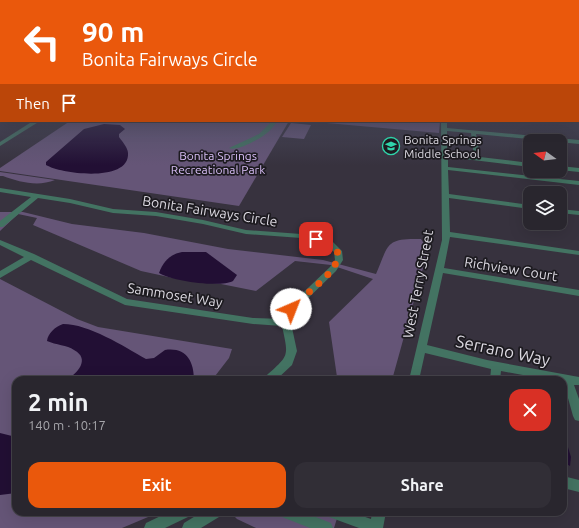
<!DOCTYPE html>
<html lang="en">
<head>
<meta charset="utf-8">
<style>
  :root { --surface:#29262e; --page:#312e36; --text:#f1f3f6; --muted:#a5a5aa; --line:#45434a; --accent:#ea580c }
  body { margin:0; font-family:Ubuntu,sans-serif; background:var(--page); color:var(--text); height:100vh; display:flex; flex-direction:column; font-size:15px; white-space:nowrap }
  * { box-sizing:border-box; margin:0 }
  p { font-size:13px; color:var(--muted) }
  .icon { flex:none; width:22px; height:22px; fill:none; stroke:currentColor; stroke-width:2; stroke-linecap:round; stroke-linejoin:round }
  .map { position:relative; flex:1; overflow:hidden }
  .drawer { position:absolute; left:12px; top:376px; width:555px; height:140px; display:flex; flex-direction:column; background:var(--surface); border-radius:12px; box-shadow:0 4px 16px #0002,0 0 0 1px var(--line) }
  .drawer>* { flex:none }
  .guide { position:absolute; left:0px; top:0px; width:579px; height:122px; box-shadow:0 4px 16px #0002,0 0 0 1px var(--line); background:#ea580c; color:#fff; overflow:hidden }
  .needle { width:26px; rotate:285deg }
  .tools { position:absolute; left:523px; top:134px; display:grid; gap:8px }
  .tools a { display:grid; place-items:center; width:44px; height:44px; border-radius:8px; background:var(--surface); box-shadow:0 4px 16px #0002,0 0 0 1px var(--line); font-size:20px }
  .pin { position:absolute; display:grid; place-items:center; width:34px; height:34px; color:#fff; margin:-17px; border-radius:8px; box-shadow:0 2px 6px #0006 }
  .me { position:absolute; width:44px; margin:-22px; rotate:44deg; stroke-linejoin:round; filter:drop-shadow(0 0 3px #0008) }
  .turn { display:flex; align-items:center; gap:14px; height:84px; padding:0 16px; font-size:18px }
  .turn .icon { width:52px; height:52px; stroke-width:2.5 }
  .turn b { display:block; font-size:28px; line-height:34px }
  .then { display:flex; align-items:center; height:38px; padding:0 16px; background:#0003; gap:8px; font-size:15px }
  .round { display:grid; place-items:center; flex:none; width:42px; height:42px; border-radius:12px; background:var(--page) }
  .overview { display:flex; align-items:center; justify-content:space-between; height:68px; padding:0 16px }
  h1 { font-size:24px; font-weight:700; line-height:30px }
  .cta { display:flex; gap:8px; margin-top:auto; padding:8px 16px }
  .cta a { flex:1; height:46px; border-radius:12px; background:var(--accent); color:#fff; font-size:16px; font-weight:700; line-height:46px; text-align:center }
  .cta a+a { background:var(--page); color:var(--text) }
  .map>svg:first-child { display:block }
</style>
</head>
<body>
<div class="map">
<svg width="579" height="528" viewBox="0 0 579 528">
  <rect width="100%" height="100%" fill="#37323e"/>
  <g fill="#655577">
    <path d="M70,121H289L239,206L0,171V168Z"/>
    <path d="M304,121H440L439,133Z"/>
    <path d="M291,123L311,125L304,139L282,137Z"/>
    <path d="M0,172L55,180C38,187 19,182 3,176H0Z"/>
    <path d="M0,212H23L72,224L144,233L228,249L323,260L376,274C389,244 385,238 421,239L428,250L392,380H335L337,377L329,322L373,279L331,265L295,261L256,291L221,284L178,279L141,271L33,225L37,218L18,214L0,231Z"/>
    <path d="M0,279L77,319L98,327L232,349L229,358L212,380H16V512H160L122,528H0Z"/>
    <path d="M230,512H339L334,528H256L237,519Z"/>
  </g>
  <g fill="#220f34">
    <path d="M104,124L120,125L125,129L119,134V137C122,141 128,148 128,153C130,183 61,174 46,165V162L84,129Z"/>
    <path d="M182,252H206L237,275L233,281C220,288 171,281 159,273C163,262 170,254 182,252Z"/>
    <path d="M63,324C89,324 123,346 146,359L154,358L165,350C186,347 194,361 194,380H66C77,374 91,359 74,350C67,345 56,345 47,341C48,333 55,327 63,324Z"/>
    <path d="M563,431L571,457L570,466L563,462Z"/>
    <path d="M0,433L16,437V493L0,495Z"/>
  </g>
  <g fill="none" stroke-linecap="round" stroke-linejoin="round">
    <g fill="#437362" fill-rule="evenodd">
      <rect x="578" y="100" width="1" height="2"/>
      <rect x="578" y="114" width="1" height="3"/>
      <path d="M33,121H40L0,146V142Z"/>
      <path d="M272,121H278C274,125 271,130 267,133C260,139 236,152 229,148L259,134Z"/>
      <path d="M441,121H447V128L579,140V144L476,134L480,157L530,163V167L448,157V167L579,181V185L448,170L449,194L530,205V209L449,198L450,232L579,251V255L450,237L444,268L579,290V296L443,273L427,345L487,360L579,377V385H574L579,399V421L575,420L573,416L563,380H550L501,371L500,380H490L491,369L425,353L419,380H409L442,240ZM447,131L471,133L474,157L447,154Z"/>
      <path d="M560,166L579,168V172L560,170Z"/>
      <path d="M0,188L70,199L113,209L156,212L203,220L246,230L301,234L332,241L342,251L343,260L336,271L295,311L291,323L297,351L292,365L276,380H264L265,377C289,355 289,358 282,326L253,324L125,305L31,260L0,278V271L24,257L0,245V240L34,254L127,299L253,318L283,319L288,307L330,267L335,260L334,252L326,245L301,238L246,234L203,224L156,216L113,213L70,203L38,198L3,227H0V221L31,197L0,192Z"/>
      <path d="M560,209L579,211V215L560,213Z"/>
      <path d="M563,476L579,480V492L563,488Z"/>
      <path d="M169,512H190L188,517L165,528H144L146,523Z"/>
      <path d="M202,512H221L219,517L201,528H182L184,523Z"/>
      <path d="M280,512H303L331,523L333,528H310L282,517Z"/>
      <path d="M327,512H351L371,519L372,512H386L383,528H359L329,517Z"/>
    </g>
  </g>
  <linearGradient id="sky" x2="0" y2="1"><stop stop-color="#1e1c22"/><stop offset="0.55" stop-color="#4d4f63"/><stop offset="1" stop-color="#4d4f63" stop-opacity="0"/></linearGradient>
  <rect width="579" height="165" fill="url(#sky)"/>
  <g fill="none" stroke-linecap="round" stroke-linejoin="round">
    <path stroke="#ea580c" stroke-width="7" stroke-dasharray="0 12.6" d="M291,309C307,290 371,252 316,239"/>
  </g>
  <defs>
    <g id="school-ring" transform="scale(0.9)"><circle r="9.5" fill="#1d1b20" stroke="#30d4aa" stroke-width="1.5"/><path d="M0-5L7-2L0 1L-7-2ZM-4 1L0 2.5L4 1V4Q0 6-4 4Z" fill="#30d4aa"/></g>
  </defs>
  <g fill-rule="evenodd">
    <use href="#school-ring" x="391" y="146"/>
  </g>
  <g text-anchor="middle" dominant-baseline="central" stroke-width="3.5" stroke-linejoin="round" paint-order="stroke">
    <g font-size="12" fill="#dbd8e0" stroke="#1d1b20" text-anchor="start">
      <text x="404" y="139">Bonita Springs<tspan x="404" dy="14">Middle School</tspan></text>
    </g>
    <g font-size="12" fill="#d8bef6" stroke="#1d1b20">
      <text x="218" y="155">Bonita Springs<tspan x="218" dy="14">Recreational Park</tspan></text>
    </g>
    <g font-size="14" fill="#dbd8e0" stroke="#1d1b20">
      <text transform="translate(210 211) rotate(9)">Bonita Fairways Circle</text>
      <text transform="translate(511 269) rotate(9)">Richview Court</text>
      <text transform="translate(418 284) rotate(-79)">West Terry Street</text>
      <text transform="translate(175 295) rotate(9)">Sammoset Way</text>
    </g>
    <g font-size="17" fill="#dbd8e0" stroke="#1d1b20">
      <text transform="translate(503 350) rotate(12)">Serrano Way</text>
    </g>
  </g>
</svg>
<div class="tools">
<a><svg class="needle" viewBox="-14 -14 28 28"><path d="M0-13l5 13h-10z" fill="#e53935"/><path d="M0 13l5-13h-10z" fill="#a5a5aa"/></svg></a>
<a><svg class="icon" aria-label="layers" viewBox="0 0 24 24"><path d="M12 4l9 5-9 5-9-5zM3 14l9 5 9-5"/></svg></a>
</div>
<div class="pin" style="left:316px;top:239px;background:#d93025"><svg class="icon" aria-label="arrive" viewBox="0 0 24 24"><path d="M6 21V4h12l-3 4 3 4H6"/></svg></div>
<svg class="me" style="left:291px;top:309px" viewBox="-20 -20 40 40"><circle r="19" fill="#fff"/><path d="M0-13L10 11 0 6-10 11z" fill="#ea580c"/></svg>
<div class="guide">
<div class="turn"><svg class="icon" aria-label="left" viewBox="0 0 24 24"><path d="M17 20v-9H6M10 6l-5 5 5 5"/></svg><div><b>90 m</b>Bonita Fairways Circle</div></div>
<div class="then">Then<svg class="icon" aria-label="arrive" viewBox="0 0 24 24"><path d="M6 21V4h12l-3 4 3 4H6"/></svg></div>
</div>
<section class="drawer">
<div class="overview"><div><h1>2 min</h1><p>140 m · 10:17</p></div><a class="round" style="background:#d93025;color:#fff"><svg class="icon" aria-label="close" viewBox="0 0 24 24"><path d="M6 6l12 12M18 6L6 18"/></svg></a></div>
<div class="cta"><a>Exit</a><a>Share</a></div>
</section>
</div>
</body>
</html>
